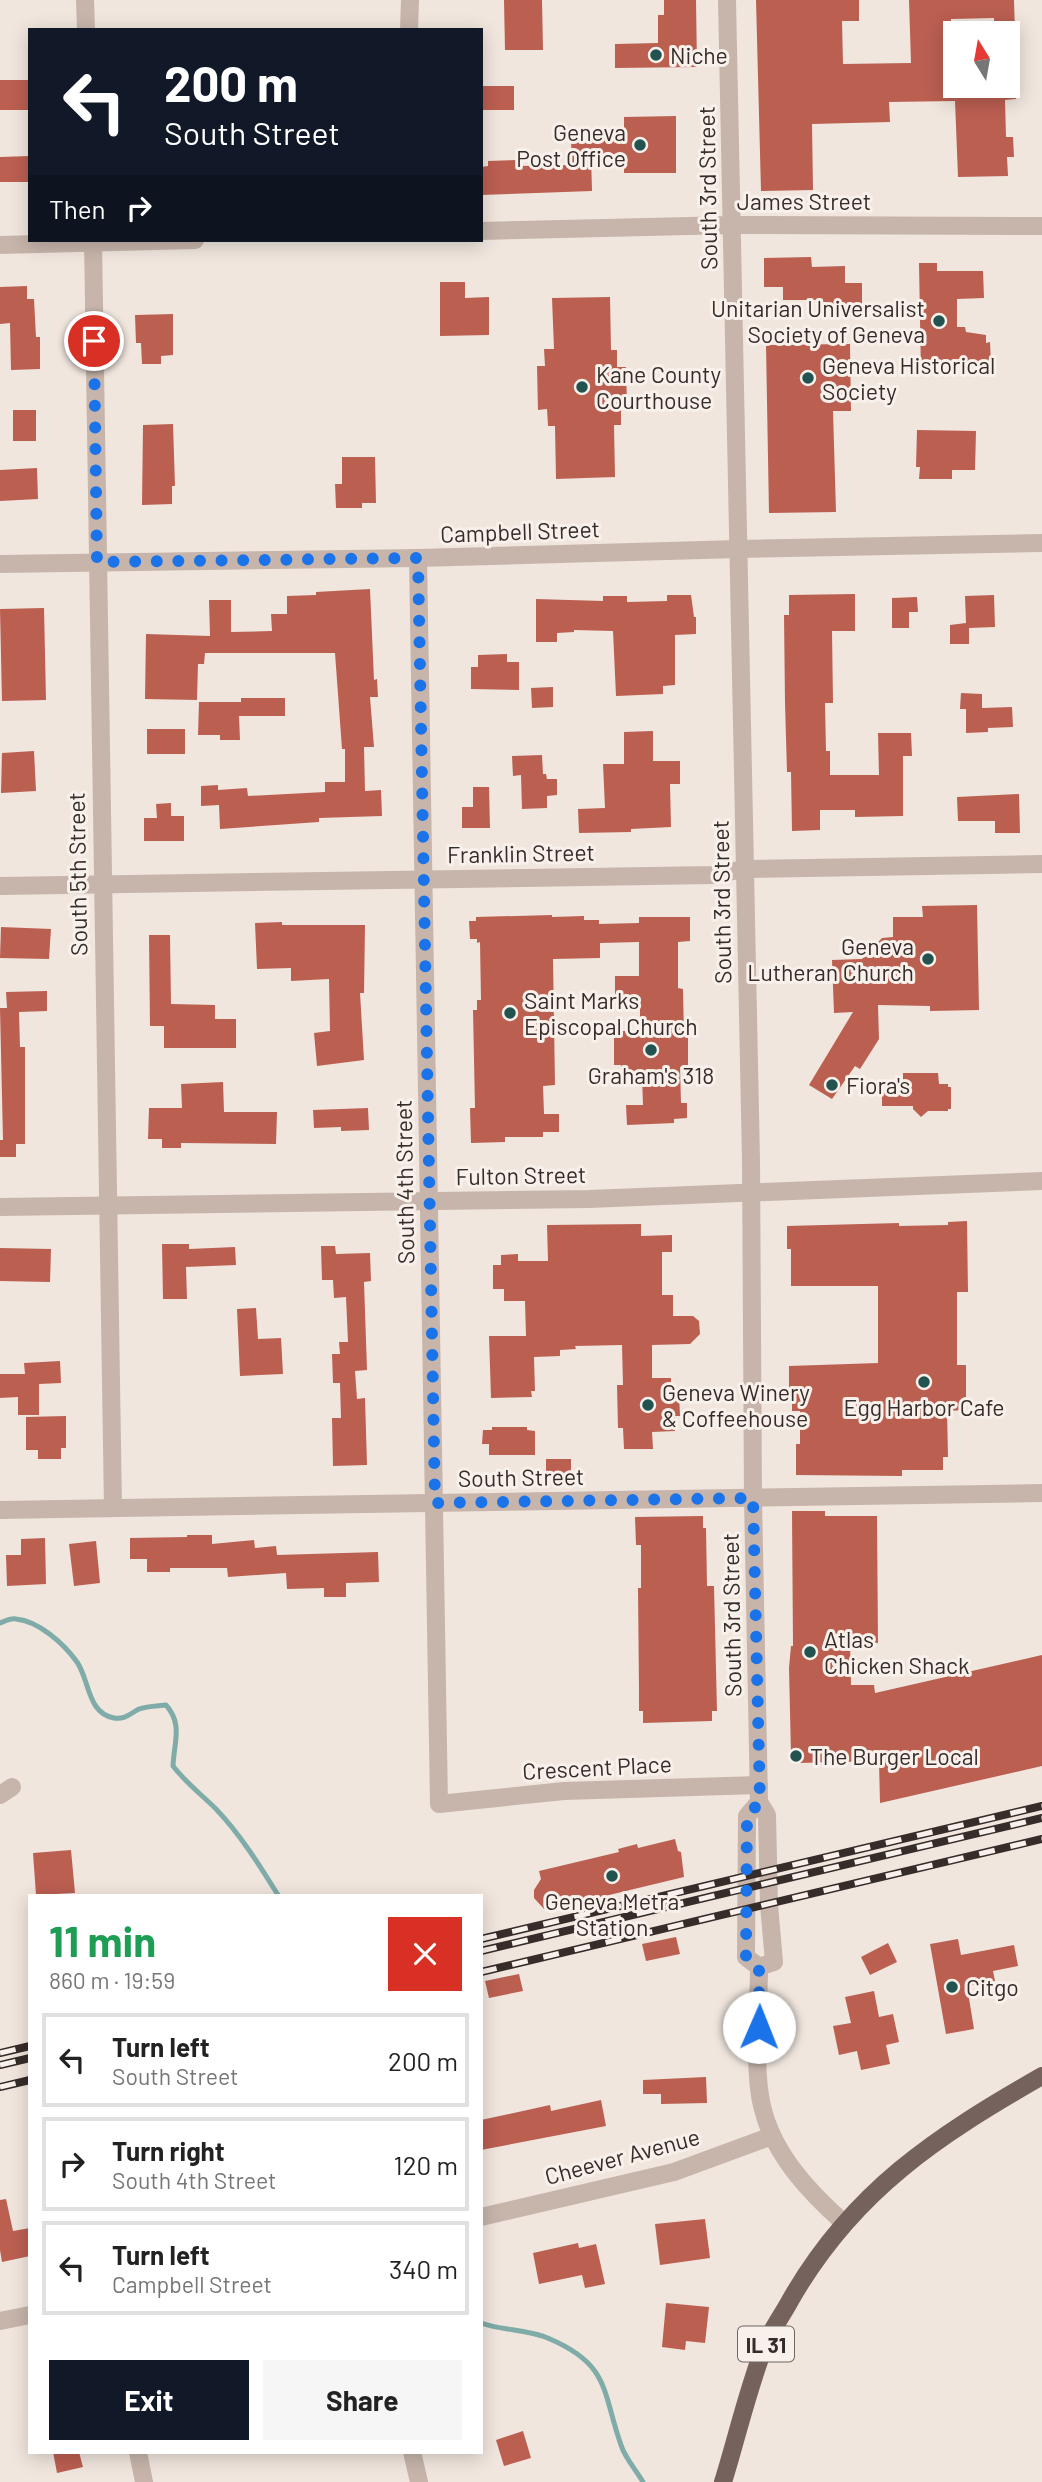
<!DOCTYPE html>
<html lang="en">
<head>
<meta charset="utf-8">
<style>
  :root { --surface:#fff; --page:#f6f6f6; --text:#222; --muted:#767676; --line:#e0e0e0; --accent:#111827 }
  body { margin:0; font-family:Barlow,sans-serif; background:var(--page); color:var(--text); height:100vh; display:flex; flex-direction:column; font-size:26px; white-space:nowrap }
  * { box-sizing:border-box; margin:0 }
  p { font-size:23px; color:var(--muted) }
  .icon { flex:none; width:38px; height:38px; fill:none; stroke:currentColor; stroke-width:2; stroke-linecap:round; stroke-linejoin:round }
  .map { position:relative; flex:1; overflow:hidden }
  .side { position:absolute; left:28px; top:1894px; width:455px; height:560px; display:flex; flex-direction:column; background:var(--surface); border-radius:0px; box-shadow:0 4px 18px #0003 }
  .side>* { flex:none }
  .banner { position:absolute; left:28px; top:28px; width:455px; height:214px; border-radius:0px; box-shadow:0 4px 18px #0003; background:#111827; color:#fff; overflow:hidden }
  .needle { width:46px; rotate:349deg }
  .tools { position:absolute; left:943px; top:21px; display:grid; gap:14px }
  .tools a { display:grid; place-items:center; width:77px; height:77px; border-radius:0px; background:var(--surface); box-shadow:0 4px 18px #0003; font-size:35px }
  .pin { position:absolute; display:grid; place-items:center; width:60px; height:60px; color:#fff; margin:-30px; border:4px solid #fff; border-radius:50%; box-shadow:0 2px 7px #0007 }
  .me { position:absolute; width:77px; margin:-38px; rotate:1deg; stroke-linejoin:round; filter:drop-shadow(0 0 5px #0008) }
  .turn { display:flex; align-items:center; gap:24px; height:147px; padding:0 21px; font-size:32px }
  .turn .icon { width:91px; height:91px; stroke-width:2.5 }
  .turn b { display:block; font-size:49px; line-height:60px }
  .then { display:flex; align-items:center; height:66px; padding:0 21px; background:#0003; gap:14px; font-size:26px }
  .round { display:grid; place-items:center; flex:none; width:74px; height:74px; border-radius:0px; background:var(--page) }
  .head { display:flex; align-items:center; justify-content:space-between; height:119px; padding:0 21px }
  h1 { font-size:42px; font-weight:700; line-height:52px; color:#1e9e55 }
  .action { display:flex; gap:14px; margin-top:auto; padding:14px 21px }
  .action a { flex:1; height:80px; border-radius:0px; background:var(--accent); color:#fff; font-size:28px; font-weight:700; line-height:80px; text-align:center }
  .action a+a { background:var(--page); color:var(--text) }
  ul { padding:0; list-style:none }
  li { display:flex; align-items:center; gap:21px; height:94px; margin:0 14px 10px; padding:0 7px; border:4px solid var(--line); border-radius:0px }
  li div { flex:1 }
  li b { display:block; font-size:26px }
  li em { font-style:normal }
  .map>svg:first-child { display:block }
</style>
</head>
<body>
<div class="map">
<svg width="1042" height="2482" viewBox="0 0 1042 2482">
  <rect width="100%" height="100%" fill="#f0e6de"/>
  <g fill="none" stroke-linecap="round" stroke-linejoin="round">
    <g stroke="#7faba8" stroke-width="5">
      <path d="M0,1623C5,1621 11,1618 16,1619C39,1621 64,1644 77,1662C90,1681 87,1713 114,1718C125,1720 131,1713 139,1709C147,1706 158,1706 166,1705C183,1724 174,1742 173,1766C187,1784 201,1794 216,1809C240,1834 260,1866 278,1895"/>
      <path d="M481,2323C503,2331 529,2329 550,2339C610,2365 602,2391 621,2445C625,2458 636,2470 643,2482"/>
    </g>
  </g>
  <g fill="#bb5f51">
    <path d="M504,0H542L543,50H505Z"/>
    <path d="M664,0H696L697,67L615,68V44L658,43V15H664Z"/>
    <path d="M756,0H859V21H842L843,64L911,63L909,0H1014L1015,33H994V18L951,19V63H956V86H1016V99L1005,100L1006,137H1013L1014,157H1007L1008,176L958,177L955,101L889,102L890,122L812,124L813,190L761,191Z"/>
    <rect x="0" y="80" width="30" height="30"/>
    <rect x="481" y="86" width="33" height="24"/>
    <path d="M676,116V173H624V154L591,155L592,191L481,195V167L488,166V161L518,160V166L572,165L571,139L624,136V117Z"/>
    <path d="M30,156V182H0V157Z"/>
    <path d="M811,257L812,267L845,266V283H862V307H818V300H783V287H764V258Z"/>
    <path d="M919,263H937V271H983L984,298L957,299V327H965L966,332L986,335V343L990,342L991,364H942V374L921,375Z"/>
    <path d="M440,282H465V298L489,297V335L440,336Z"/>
    <path d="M27,286V299H34L36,337H40V369L11,370L10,323L0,324V287Z"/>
    <path d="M610,297L611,350H617V367H626L627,407H621V425H614L615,477L556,479L555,426H548L547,409L538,410L537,366H545L544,349H554L552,298Z"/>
    <path d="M173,314V355L161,356V364H142L141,343H136L135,315Z"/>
    <path d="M850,344L851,411H833L836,512L769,513L766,345Z"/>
    <rect x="13" y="410" width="23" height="31"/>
    <path d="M173,424L175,486H172V504L142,505L143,425Z"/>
    <path d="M917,430L976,431L975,470H952V479H919L920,467H916Z"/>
    <path d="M342,457H375L376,503H362V508H336L335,484H342Z"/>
    <path d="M37,468L38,499L0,501V470Z"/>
    <path d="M370,589L374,680L377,679L378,697H370L374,747H364L365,791L381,790L382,816L319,818V822L220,829L219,805L201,806V786L218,785V790L247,788L248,796L325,792V782H345V749H342L335,653H205L204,664H198L197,700L145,699L146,634L210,636L209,600H231V632L272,631L271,614H287V596L316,595V592Z"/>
    <path d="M855,594V631H832L833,703H825L826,751H830V775H879L878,733H911L912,756H903V816L855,817V810H820V830L792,831L791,772H787L785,703L784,615H789V595Z"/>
    <path d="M667,595H691L694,617H696V634L675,635V685L663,686V694L616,696L613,631L574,630V632L557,633V642H536V599L603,601V596H627V602L667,601Z"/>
    <path d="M994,595L995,627L969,628V644H950V625L966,623L965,596Z"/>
    <path d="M917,597L918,612H909V628H892V598Z"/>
    <path d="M44,608L46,700L2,701L0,609Z"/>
    <path d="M507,654V662H519V690L471,689V667H478V655Z"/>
    <path d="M553,687V707L532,708L531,688Z"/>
    <path d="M961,693L982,694V708L1012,707L1013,727L988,728V732L966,733V709H960Z"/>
    <path d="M241,698H285V716H239L240,740H220V735H198L199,702H241Z"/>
    <rect x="147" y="729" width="38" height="25"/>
    <path d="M653,731V761H680V784H670L671,827L631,829V832L579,833L578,809L605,808L603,764H624V732Z"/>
    <path d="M34,751L36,791L1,793L2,753Z"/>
    <path d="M542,755L543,774H546L547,779H557V795L547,796V808L522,809L521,775L513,776L512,756Z"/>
    <path d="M473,787H489L490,828H462V807H473Z"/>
    <path d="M1019,794L1020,833H995V821H958L957,797Z"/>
    <path d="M171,803V816H184V841H144V818H157L156,804Z"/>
    <path d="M977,905L979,1010L930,1011V1006L878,1005L879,1039L860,1069L855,1066L832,1099L809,1085L853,1012L834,1013L832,960L862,959L882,938L893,937V917H923L922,906Z"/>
    <path d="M552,915V917L584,916V920H599V924L639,923V917H690V941L678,942V988L683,989L684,1035H688V1067H680L681,1103H687V1118L674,1119V1123L627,1125L626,1105H643L642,1076L621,1077V1065H614V1031H640V1001H615V976H639V942L600,943V958L553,959L555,1085L543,1086L544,1114H559V1132H543V1137H505V1142L471,1143L470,1108H475L473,1010H477V1000H481L480,942L477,943V939H470L469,921H476V917Z"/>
    <path d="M282,922V925H365L364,993H360L364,1060L317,1066L314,1033L330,1031L329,979L291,981V968L257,969L255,923Z"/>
    <path d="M1,927L51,929L49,959L0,958Z"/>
    <path d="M149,935H170L171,1004L215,1005V1019H236V1048H164V1026H150Z"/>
    <path d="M47,991V1011L19,1012L20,1047H25V1144H16V1157H0V1140H3L0,1008H7L6,992Z"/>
    <path d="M903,1073H938L939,1084H948V1087H951V1109H948V1111H928L921,1117L913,1109V1106H882V1089L903,1087Z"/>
    <path d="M223,1082L224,1112H277L276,1144L181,1143V1148H162V1139H148L149,1108H182L181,1084Z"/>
    <path d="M368,1108L369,1130L341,1131V1127L314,1128L313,1110Z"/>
    <path d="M967,1221L968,1292H957V1365H966V1410L947,1411L948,1457H943V1470H902V1476L796,1475V1444H800V1411H792V1400L789,1399V1366L878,1363V1286H791V1249H787V1226L899,1223V1226L948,1225V1222Z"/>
    <path d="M641,1224V1236L672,1235V1252H662V1295H673V1316H693L699,1321L700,1334L690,1344L652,1345V1378H671V1394H679L680,1416H675V1431L652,1432L653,1449H624L623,1428H618L617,1385H623L622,1345L575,1346L576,1349L560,1350V1356L534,1357L535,1391H531L532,1397L491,1398L489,1336H526L525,1301H504V1289H493V1265H501V1255L518,1254V1261H548L547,1225Z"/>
    <path d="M162,1244H189V1249L235,1247L236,1265L186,1267L187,1299H163Z"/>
    <path d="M321,1246H335L336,1254L370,1253L371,1281L364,1282L367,1370L355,1371L357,1399L365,1398L367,1465L333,1466L332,1418H341L340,1383H333L332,1354H340L339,1342H348L346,1297L334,1298L333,1280H322Z"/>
    <path d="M0,1248L51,1249L50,1282L0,1281Z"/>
    <path d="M256,1308L258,1339L281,1338L283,1374L240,1376L237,1309Z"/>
    <path d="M60,1361L61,1383L39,1384V1415H18V1397L0,1398V1374H25L24,1363Z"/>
    <path d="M66,1416V1448H61V1459H38V1450H26V1417Z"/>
    <path d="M492,1427H527V1430L535,1431V1455H489V1444H482L483,1430H492Z"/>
    <rect x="546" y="1459" width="25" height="19"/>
    <path d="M792,1511H825V1516H877L878,1643H850L851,1685H874L875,1693L1042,1655V1766L880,1803L879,1761L798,1763L791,1755L789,1668L791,1646H793Z"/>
    <path d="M703,1516V1528H706L707,1586H714L717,1711H712V1721L643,1723V1711H639V1690L638,1588H641V1545H636L635,1517Z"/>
    <path d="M187,1535H212V1544L254,1540L255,1548L276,1546L277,1555L378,1552L379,1582L346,1583V1597H324V1588L287,1589L286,1573L228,1577L227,1568H170V1572H147V1559H130V1538L187,1537Z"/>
    <path d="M45,1538L46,1584L7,1586L6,1555H21V1539Z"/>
    <path d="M96,1541L100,1583L74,1586L69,1544Z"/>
    <path d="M675,1839L678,1851L681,1852L684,1877L551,1909H544L534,1898V1890L541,1879L539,1871L619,1852L618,1849L637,1844L638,1848Z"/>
    <path d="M71,1850L75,1893L36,1895L33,1853Z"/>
    <path d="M676,1937L680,1954L646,1961L642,1944Z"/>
    <path d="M958,1939L961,1955L1014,1945L1018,1966L993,1971L995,1981L967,1986L974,2029L946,2034L930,1944Z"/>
    <path d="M888,1943L897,1962L870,1975L861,1957Z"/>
    <path d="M519,1974L523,1991L489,1998L485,1981Z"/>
    <path d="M874,1991L879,2017L893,2014L899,2042L886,2045L890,2064L861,2070L857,2051L839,2055L833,2026L851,2023L845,1997Z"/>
    <path d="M706,2077L707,2103L661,2104V2094H643V2080Z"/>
    <path d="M601,2100L606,2126L481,2150V2120L550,2105L551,2111Z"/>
    <path d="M6,2199L13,2231L30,2228V2256L2,2262L0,2250V2200Z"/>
    <path d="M705,2219L710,2258L660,2265L655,2224Z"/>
    <path d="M578,2243L579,2248L596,2244L605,2284L585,2288L582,2275L539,2284L533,2253Z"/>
    <path d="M666,2303L709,2307L705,2343L686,2341L685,2350L662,2347Z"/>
    <path d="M523,2431L531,2458L504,2466L496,2440Z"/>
    <path d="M53,2452H79L83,2467L57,2473Z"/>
  </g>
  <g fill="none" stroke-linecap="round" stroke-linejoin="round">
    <g stroke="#c7b5ab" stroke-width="18">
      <path d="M85,0L86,30"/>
      <path d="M727,0L751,1160L753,1498L759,1802L767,1815L769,1905L774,1962L759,1967"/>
      <path d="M409,30L410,0"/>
      <path d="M481,231L732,225L1042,226"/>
      <path d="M93,240L113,1508"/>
      <path d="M0,245L195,240"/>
      <path d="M418,558L439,1804L564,1791L759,1785"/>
      <path d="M0,564L418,558L738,549L1042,543"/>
      <path d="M0,886L713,875L744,869L1042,864"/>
      <path d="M0,1207L589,1199L1042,1181"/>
      <path d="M0,1510L1042,1493"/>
      <path d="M0,1795L12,1787"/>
      <path d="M759,1967C759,2008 753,2068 762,2106C773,2154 809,2192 844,2223"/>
      <path d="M759,1967L746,1957L747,1816L759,1802"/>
      <path d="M481,2217L674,2172L772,2136"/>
      <path d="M0,2321L30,2315"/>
      <path d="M138,2452L144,2482"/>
      <path d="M412,2452L419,2482"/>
    </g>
    <path stroke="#76625c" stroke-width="18" d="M723,2482C737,2437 748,2388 765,2345C772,2329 783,2314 791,2299C853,2191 937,2136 1042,2076"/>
    <g stroke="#362c29" stroke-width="8">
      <g id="rail">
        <path d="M481,1939L1042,1806"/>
        <path d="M481,1951L1042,1818"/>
        <path d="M481,1972L1042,1839"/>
        <path d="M0,2053L30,2046"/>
        <path d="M0,2065L30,2058"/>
        <path d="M0,2087L30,2080"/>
      </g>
    </g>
    <use href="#rail" stroke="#f8f0ea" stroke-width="5" stroke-dasharray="16" stroke-linecap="butt"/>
  </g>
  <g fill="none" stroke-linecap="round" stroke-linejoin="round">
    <path stroke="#1a73e8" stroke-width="12" stroke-dasharray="0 21.6" d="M94,341L97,562L418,558L435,1503L753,1498L760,1802L747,1816L746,1957L759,1967V2027"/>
  </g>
  <g fill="#235351" stroke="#f8f0ea" stroke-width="2.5">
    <circle cx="656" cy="55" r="7"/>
    <circle cx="640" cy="145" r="7"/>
    <circle cx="939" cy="321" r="7"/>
    <circle cx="808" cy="378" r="7"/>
    <circle cx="582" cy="387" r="7"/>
    <circle cx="928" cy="959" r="7"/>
    <circle cx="510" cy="1013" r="7"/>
    <circle cx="651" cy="1050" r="7"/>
    <circle cx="832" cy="1085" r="7"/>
    <circle cx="924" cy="1382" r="7"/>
    <circle cx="648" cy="1405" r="7"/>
    <circle cx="810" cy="1652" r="7"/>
    <circle cx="796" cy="1756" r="7"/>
    <circle cx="612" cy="1876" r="7"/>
    <circle cx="952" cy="1987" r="7"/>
  </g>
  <g text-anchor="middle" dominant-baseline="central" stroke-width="6" stroke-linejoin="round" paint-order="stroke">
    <rect fill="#f8f0ea" stroke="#706763" stroke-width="2" x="738" y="2326.5" width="56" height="35" rx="5"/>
    <g font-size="21" font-weight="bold" fill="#362c29">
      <text x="766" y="2344">IL 31</text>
    </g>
    <g font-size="23" fill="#362c29" stroke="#f8f0ea" text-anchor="start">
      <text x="670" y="55">Niche</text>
      <text x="626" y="132" text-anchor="end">Geneva<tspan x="626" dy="26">Post Office</tspan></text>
      <text x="925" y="308" text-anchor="end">Unitarian Universalist<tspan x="925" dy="26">Society of Geneva</tspan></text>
      <text x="822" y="365">Geneva Historical<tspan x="822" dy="26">Society</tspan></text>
      <text x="596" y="374">Kane County<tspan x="596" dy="26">Courthouse</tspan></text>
      <text x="914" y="946" text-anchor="end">Geneva<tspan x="914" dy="26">Lutheran Church</tspan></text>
      <text x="524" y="1000">Saint Marks<tspan x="524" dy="26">Episcopal Church</tspan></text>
      <text x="651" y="1075" text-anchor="middle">Graham's 318</text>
      <text x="846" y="1085">Fiora's</text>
      <text x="662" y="1392">Geneva Winery<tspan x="662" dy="26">&amp; Coffeehouse</tspan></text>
      <text x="924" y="1407" text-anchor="middle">Egg Harbor Cafe</text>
      <text x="824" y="1639">Atlas<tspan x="824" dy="26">Chicken Shack</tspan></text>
      <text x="810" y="1756">The Burger Local</text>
      <text x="612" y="1901" text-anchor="middle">Geneva Metra<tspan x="612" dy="26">Station</tspan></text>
      <text x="966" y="1987">Citgo</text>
    </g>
    <g font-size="23" fill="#362c29" stroke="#f8f0ea">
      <text transform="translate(707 188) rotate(-91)">South 3rd Street</text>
      <text x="804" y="201">James Street</text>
      <text transform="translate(520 531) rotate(-2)">Campbell Street</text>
      <text transform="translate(521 853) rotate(-1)">Franklin Street</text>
      <text transform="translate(77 874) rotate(-91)">South 5th Street</text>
      <text transform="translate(721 902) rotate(-91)">South 3rd Street</text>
      <text transform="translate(521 1175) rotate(-1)">Fulton Street</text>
      <text transform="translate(404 1182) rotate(-91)">South 4th Street</text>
      <text transform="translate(521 1477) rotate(-1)">South Street</text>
      <text transform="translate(731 1615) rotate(-91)">South 3rd Street</text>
      <text transform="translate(597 1767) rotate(-3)">Crescent Place</text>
      <text transform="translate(622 2156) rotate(-15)">Cheever Avenue</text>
    </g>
  </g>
</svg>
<div class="tools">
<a><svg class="needle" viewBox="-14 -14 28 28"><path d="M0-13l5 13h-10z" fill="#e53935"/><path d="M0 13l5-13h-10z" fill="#767676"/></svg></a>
</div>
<div class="pin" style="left:94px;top:341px;background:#d93025"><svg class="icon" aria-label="arrive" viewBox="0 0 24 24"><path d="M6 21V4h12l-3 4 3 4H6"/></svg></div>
<svg class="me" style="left:759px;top:2027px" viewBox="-20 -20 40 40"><circle r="19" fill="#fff"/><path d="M0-13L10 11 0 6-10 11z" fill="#1a73e8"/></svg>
<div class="banner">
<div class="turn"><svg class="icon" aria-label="left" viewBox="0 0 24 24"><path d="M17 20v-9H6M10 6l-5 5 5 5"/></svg><div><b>200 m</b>South Street</div></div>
<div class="then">Then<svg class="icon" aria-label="right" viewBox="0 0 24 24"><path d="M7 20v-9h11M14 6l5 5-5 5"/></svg></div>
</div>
<section class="side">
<div class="head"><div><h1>11 min</h1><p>860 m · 19:59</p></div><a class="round" style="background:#d93025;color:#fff"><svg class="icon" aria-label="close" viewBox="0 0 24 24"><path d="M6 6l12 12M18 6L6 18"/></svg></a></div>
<ul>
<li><svg class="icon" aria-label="left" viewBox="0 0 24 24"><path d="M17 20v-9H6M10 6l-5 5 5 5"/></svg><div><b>Turn left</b><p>South Street</p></div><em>200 m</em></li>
<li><svg class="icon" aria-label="right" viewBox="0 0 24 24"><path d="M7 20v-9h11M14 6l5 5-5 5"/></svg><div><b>Turn right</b><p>South 4th Street</p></div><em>120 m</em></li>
<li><svg class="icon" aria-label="left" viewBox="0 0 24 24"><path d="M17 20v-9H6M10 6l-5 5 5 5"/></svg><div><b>Turn left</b><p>Campbell Street</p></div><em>340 m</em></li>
</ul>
<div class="action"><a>Exit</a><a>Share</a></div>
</section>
</div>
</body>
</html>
